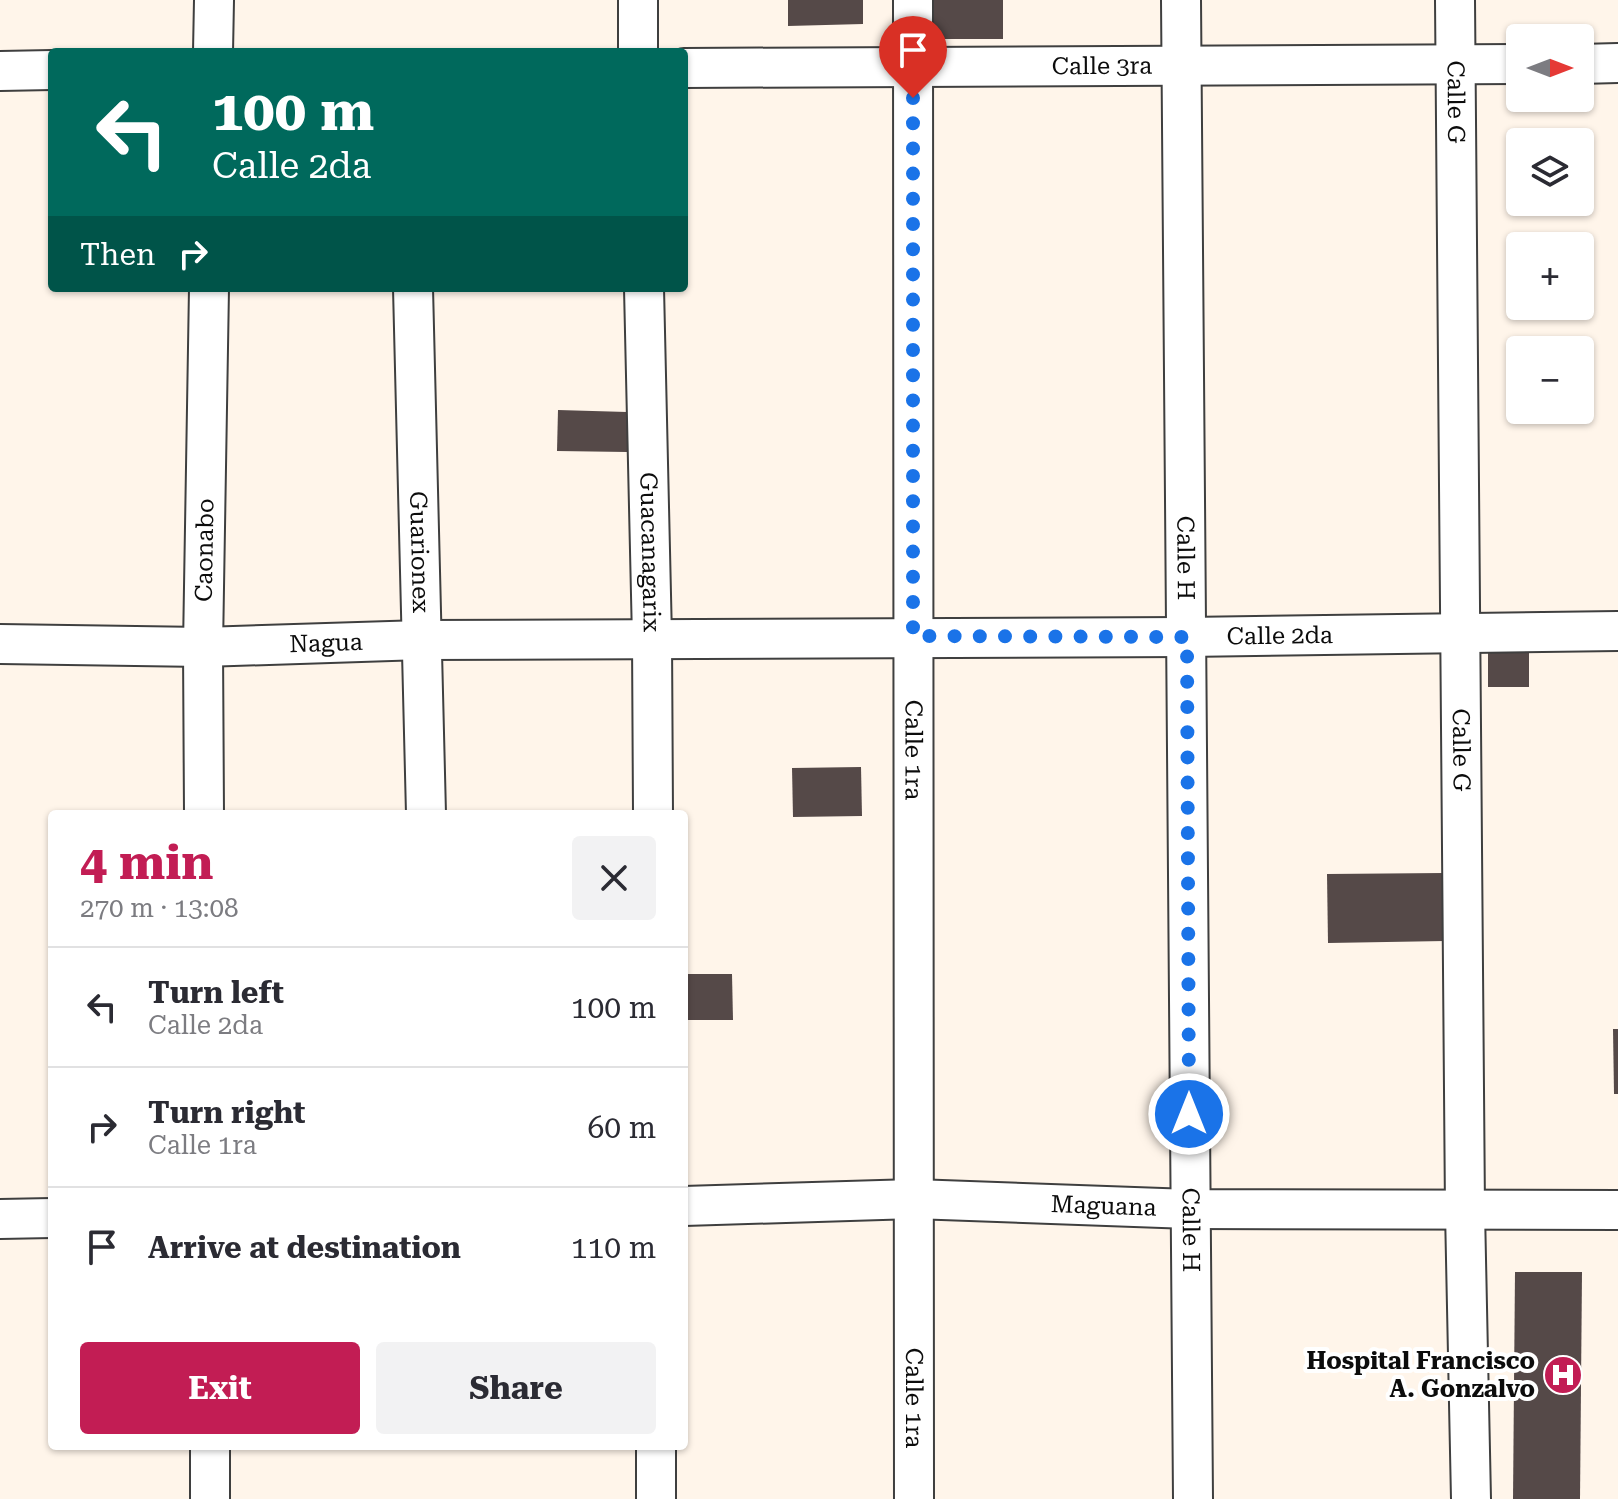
<!DOCTYPE html>
<html lang="en">
<head>
<meta charset="utf-8">
<style>
  :root { --surface:#fff; --page:#f2f2f3; --text:#2b2b33; --muted:#7c7c81; --line:#e1e1e2; --accent:#c21d54 }
  body { margin:0; font-family:"Roboto Serif",serif; background:var(--page); color:var(--text); height:100vh; display:flex; flex-direction:column; font-size:30px; white-space:nowrap }
  * { box-sizing:border-box; margin:0 }
  p { font-size:26px; color:var(--muted) }
  .icon { flex:none; width:44px; height:44px; fill:none; stroke:currentColor; stroke-width:2; stroke-linecap:round; stroke-linejoin:round }
  .map { position:relative; flex:1; overflow:hidden }
  .details { position:absolute; left:48px; top:810px; width:640px; height:640px; display:flex; flex-direction:column; background:var(--surface); border-radius:8px; box-shadow:0 2px 6px #0004 }
  .details>* { flex:none }
  .guide { position:absolute; left:48px; top:48px; width:640px; height:244px; border-radius:8px; box-shadow:0 2px 6px #0004; background:#00695c; color:#fff; overflow:hidden }
  .needle { width:52px; rotate:90deg }
  .tools { position:absolute; left:1506px; top:24px; display:grid; gap:16px }
  .tools a { display:grid; place-items:center; width:88px; height:88px; border-radius:8px; background:var(--surface); box-shadow:0 2px 6px #0004; font-size:40px }
  .pin { position:absolute; display:grid; place-items:center; width:68px; height:68px; color:#fff; margin:-82px -34px; border-radius:50% 50% 50% 0; rotate:-45deg; box-shadow:0 0 8px #0007 }
  .pin .icon { rotate:45deg }
  .me { position:absolute; width:88px; margin:-44px; rotate:0deg; stroke-linejoin:round; filter:drop-shadow(0 0 6px #0008) }
  .turn { display:flex; align-items:center; gap:28px; height:168px; padding:0 32px; font-size:36px }
  .turn .icon { width:104px; height:104px; stroke-width:2.5 }
  .turn b { display:block; font-size:56px; line-height:68px }
  .then { display:flex; align-items:center; height:76px; padding:0 32px; background:#0003; gap:16px; font-size:30px }
  .round { display:grid; place-items:center; flex:none; width:84px; height:84px; border-radius:8px; background:var(--page) }
  .overview { display:flex; align-items:center; justify-content:space-between; height:136px; padding:0 32px }
  h1 { font-size:48px; font-weight:700; line-height:60px; color:var(--accent) }
  .cta { display:flex; gap:16px; margin-top:auto; padding:16px 32px }
  .cta a { flex:1; height:92px; border-radius:8px; background:var(--accent); color:#fff; font-size:32px; font-weight:700; line-height:92px; text-align:center }
  .cta a+a { background:var(--page); color:var(--text) }
  ul { padding:0; list-style:none }
  li { display:flex; align-items:center; gap:24px; height:120px; padding:0 32px; border-top:2px solid var(--line) }
  li div { flex:1 }
  li b { display:block; font-size:30px }
  li em { font-style:normal }
  .map>svg:first-child { display:block }
</style>
</head>
<body>
<div class="map">
<svg width="1618" height="1499" viewBox="0 0 1618 1499">
  <rect width="100%" height="100%" fill="#fff5ea"/>
  <g fill="#554948">
    <path d="M788,0H863V24L788,26Z"/>
    <rect x="927" y="0" width="76" height="39"/>
    <path d="M558,410L627,412V452L557,451Z"/>
    <rect x="1488" y="648" width="41" height="39"/>
    <path d="M861,767L862,816L793,817L792,768Z"/>
    <path d="M1444,873L1445,941L1328,943L1327,874Z"/>
    <path d="M684,974H732L733,1020H684Z"/>
    <path d="M1613,1029H1618V1094H1614Z"/>
    <path d="M1515,1272H1582L1580,1499H1513Z"/>
  </g>
  <g fill="none" stroke-linecap="round" stroke-linejoin="round">
    <g stroke="#3f3f3f" stroke-width="42">
      <g id="minor">
        <path id="s1" d="M913,0L914,1499"/>
        <path id="s2" d="M1181,0L1193,1499"/>
        <path id="s3" d="M1455,0L1465,1211L1471,1499"/>
        <path d="M213,52L214,0"/>
        <path d="M638,52V0"/>
        <path d="M1580,64L1618,63"/>
        <path id="s4" d="M684,68L1520,64"/>
        <path d="M0,71L52,70"/>
        <path id="s5" d="M413,288L426,814"/>
        <path id="s6" d="M644,288L652,638L653,814"/>
        <path id="s7" d="M0,644L203,647L422,640L1187,637L1618,631"/>
        <path id="s8" d="M204,814L203,647L209,288"/>
        <path id="s9" d="M684,1206L914,1199L1190,1209L1618,1210"/>
        <path d="M0,1219L52,1218"/>
        <path d="M210,1446V1499"/>
        <path d="M656,1446V1499"/>
      </g>
    </g>
    <use href="#minor" stroke="#fff" stroke-width="38"/>
  </g>
  <g fill="none" stroke-linecap="round" stroke-linejoin="round">
    <path stroke="#1a73e8" stroke-width="14" stroke-dasharray="0 25.2" d="M913,98V636L1187,637L1189,1114"/>
  </g>
  <defs>
    <g id="hospital-disc" transform="scale(2)"><circle r="9.5" fill="#c21d54" stroke="#fff"/><path d="M-5-5h3v3.5h4V-5h3V5h-3V1.5h-4V5h-3Z" fill="#fff"/></g>
  </defs>
  <g fill-rule="evenodd">
    <use href="#hospital-disc" x="1563" y="1375"/>
  </g>
  <g text-anchor="middle" dominant-baseline="central" stroke-width="8" stroke-linejoin="round" paint-order="stroke">
    <g font-size="24" fill="#0c0c0c" stroke="#fff">
      <text stroke="none"><textPath href="#s4" startOffset="418">Calle 3ra</textPath></text>
      <text stroke="none"><textPath href="#s3" startOffset="102">Calle G</textPath></text>
      <text stroke="none"><textPath href="#s8" startOffset="264">Caonabo</textPath></text>
      <text stroke="none"><textPath href="#s5" startOffset="264">Guarionex</textPath></text>
      <text stroke="none"><textPath href="#s6" startOffset="264">Guacanagarix</textPath></text>
      <text stroke="none"><textPath href="#s2" startOffset="558">Calle H</textPath></text>
      <text stroke="none"><textPath href="#s7" startOffset="1280">Calle 2da</textPath></text>
      <text stroke="none"><textPath href="#s7" startOffset="326">Nagua</textPath></text>
      <text stroke="none"><textPath href="#s1" startOffset="750">Calle 1ra</textPath></text>
      <text stroke="none"><textPath href="#s3" startOffset="750">Calle G</textPath></text>
      <text stroke="none"><textPath href="#s9" startOffset="420">Maguana</textPath></text>
      <text stroke="none"><textPath href="#s2" startOffset="1230">Calle H</textPath></text>
      <text stroke="none"><textPath href="#s1" startOffset="1398">Calle 1ra</textPath></text>
    </g>
    <g font-size="24" font-weight="bold" fill="#0c0c0c" stroke="#fff" text-anchor="end">
      <text x="1535" y="1361">Hospital Francisco<tspan x="1535" dy="28">A. Gonzalvo</tspan></text>
    </g>
  </g>
</svg>
<div class="tools">
<a><svg class="needle" viewBox="-14 -14 28 28"><path d="M0-13l5 13h-10z" fill="#e53935"/><path d="M0 13l5-13h-10z" fill="#7c7c81"/></svg></a>
<a><svg class="icon" aria-label="layers" viewBox="0 0 24 24"><path d="M12 4l9 5-9 5-9-5zM3 14l9 5 9-5"/></svg></a>
<a>+</a>
<a>−</a>
</div>
<div class="pin" style="left:913px;top:98px;background:#d93025"><svg class="icon" aria-label="arrive" viewBox="0 0 24 24"><path d="M6 21V4h12l-3 4 3 4H6"/></svg></div>
<svg class="me" style="left:1189px;top:1114px" viewBox="-20 -20 40 40"><circle r="17" fill="#1a73e8" stroke="#fff" stroke-width="3"/><path d="M0-11L8 9 0 5-8 9z" fill="#fff"/></svg>
<div class="guide">
<div class="turn"><svg class="icon" aria-label="left" viewBox="0 0 24 24"><path d="M17 20v-9H6M10 6l-5 5 5 5"/></svg><div><b>100 m</b>Calle 2da</div></div>
<div class="then">Then<svg class="icon" aria-label="right" viewBox="0 0 24 24"><path d="M7 20v-9h11M14 6l5 5-5 5"/></svg></div>
</div>
<section class="details">
<div class="overview"><div><h1>4 min</h1><p>270 m · 13:08</p></div><a class="round"><svg class="icon" aria-label="close" viewBox="0 0 24 24"><path d="M6 6l12 12M18 6L6 18"/></svg></a></div>
<ul>
<li><svg class="icon" aria-label="left" viewBox="0 0 24 24"><path d="M17 20v-9H6M10 6l-5 5 5 5"/></svg><div><b>Turn left</b><p>Calle 2da</p></div><em>100 m</em></li>
<li><svg class="icon" aria-label="right" viewBox="0 0 24 24"><path d="M7 20v-9h11M14 6l5 5-5 5"/></svg><div><b>Turn right</b><p>Calle 1ra</p></div><em>60 m</em></li>
<li><svg class="icon" aria-label="arrive" viewBox="0 0 24 24"><path d="M6 21V4h12l-3 4 3 4H6"/></svg><div><b>Arrive at destination</b></div><em>110 m</em></li>
</ul>
<div class="cta"><a>Exit</a><a>Share</a></div>
</section>
</div>
</body>
</html>
